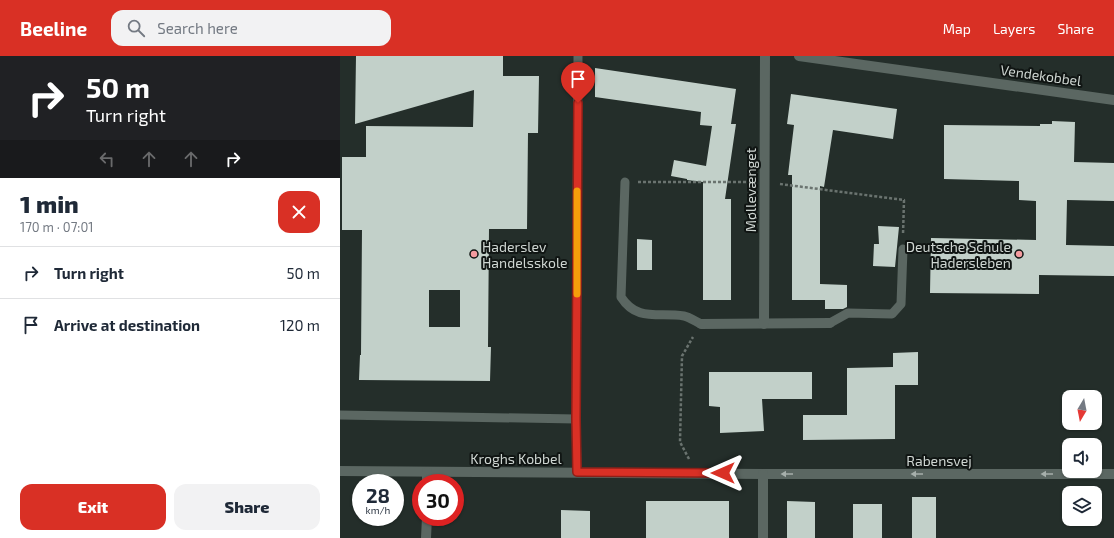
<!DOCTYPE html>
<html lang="en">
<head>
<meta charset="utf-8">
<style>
  :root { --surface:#fff; --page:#f2f2f3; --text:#1f2937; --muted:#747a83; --line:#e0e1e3; --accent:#d93025 }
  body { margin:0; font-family:"Exo 2",sans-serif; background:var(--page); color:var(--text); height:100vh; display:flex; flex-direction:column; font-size:15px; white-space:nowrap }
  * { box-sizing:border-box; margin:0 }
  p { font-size:13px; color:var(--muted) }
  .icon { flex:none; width:22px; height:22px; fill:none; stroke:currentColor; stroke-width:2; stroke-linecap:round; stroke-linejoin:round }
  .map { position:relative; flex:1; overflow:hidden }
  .side { display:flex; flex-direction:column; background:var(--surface); width:340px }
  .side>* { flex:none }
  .top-card { background:#202124; color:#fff; overflow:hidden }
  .needle { width:26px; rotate:190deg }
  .tools { position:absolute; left:722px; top:334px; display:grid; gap:8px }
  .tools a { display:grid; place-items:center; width:40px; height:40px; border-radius:8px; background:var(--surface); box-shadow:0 1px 3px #0004; font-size:20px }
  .speed { position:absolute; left:12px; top:418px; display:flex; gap:8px; font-size:20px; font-weight:700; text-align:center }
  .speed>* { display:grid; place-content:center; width:52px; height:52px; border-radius:50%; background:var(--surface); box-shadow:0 1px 3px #0004; line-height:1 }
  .speed small { font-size:10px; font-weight:400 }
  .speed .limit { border:6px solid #d22; background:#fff; color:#111 }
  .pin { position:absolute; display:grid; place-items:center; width:34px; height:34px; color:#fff; margin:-41px -17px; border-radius:50% 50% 50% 0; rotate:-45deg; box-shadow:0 0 4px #0007 }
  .pin .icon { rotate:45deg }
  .me { position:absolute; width:44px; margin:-22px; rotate:270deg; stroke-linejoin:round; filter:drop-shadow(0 0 3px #0008) }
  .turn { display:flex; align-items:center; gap:14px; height:84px; padding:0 20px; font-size:18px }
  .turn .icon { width:52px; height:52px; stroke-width:2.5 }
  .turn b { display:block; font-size:28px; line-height:34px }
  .lanes { display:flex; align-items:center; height:38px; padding:0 20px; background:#0003; justify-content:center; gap:20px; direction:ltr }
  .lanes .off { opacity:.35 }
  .round { display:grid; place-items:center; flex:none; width:42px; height:42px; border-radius:12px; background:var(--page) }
  .headline { display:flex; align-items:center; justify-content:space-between; height:68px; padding:0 20px }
  h1 { font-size:24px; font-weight:800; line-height:30px }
  .cta { display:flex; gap:8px; margin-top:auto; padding:8px 20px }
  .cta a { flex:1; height:46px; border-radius:12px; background:var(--accent); color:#fff; font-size:16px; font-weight:800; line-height:46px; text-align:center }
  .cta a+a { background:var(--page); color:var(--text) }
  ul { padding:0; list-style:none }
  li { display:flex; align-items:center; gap:12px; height:52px; padding:0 20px; border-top:1px solid var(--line) }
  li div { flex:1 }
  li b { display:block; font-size:15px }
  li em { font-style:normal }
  header { display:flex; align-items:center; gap:24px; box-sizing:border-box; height:56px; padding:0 20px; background:var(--accent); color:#fff }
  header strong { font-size:19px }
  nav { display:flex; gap:22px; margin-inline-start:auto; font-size:14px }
  .search { width:280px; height:36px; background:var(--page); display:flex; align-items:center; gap:10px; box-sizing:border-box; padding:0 14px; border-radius:12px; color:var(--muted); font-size:15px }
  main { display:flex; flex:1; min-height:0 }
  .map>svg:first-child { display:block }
</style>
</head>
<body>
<header>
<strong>Beeline</strong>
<div class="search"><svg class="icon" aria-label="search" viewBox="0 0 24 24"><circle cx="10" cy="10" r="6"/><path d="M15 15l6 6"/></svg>Search here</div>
<nav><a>Map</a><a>Layers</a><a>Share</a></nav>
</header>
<main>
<section class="side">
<div class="top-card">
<div class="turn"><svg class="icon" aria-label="right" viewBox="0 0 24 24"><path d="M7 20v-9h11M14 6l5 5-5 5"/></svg><div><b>50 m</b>Turn right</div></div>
<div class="lanes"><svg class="icon off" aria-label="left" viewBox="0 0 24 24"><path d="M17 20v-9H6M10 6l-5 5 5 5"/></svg><svg class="icon off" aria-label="ahead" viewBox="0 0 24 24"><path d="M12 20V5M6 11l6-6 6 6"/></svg><svg class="icon off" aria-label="ahead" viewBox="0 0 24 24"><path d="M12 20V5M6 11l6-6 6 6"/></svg><svg class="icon" aria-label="right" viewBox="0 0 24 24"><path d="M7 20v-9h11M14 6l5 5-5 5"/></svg></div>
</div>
<div class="headline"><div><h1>1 min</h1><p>170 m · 07:01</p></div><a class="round" style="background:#d93025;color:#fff"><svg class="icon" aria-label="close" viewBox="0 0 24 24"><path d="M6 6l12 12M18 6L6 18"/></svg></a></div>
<ul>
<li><svg class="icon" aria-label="right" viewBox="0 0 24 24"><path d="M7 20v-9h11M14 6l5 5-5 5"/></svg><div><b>Turn right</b></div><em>50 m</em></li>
<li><svg class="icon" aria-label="arrive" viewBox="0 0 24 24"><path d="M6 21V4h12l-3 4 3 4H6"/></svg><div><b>Arrive at destination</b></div><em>120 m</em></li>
</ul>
<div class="cta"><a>Exit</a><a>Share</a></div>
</section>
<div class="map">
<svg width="774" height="482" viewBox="0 0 774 482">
  <rect width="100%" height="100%" fill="#242e2a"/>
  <g fill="#c2d0c9" fill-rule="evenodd">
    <path d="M16,0H163V20H199L198,77H188L187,173H149L148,291H151L150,325L19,324L20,299H21L22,174H2V101H26V70L133,71L134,34L15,68ZM89,234H120V271H89Z"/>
    <path d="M255,12L396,33L391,68H396L385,143H391V244H363V126L347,124V123L331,120L334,104L366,110L372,70L360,69L361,56L255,41Z"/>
    <path d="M451,38L557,53L553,83L493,74L484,131L480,130V228L507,229V251L503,253H485V244H452V119H448L454,69L447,68Z"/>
    <path d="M712,65L735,66L734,106L774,107V145L727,144L726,189L774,190V220L699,219V238L590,237L591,182L696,184V145L679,144V125L604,123V69L700,70V68H712Z"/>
    <path d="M538,170L559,171L555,211L533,210L534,188H539Z"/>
    <path d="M297,183L312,184V214H297Z"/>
    <path d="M578,296V329H555V383L463,384V359H507V312L553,311V297Z"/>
    <path d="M369,316H472V343H422L424,375L380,377V351L369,350Z"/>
    <rect x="572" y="441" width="24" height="41"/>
    <rect x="306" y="445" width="83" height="37"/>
    <path d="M447,445L475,446V482H447Z"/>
    <rect x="513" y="448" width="29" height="34"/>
    <path d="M221,454L250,455V482H221Z"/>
  </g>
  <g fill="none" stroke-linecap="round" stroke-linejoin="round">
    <g stroke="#6a736f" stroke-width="2.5" stroke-dasharray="3 2" stroke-linecap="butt">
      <path d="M298,126H411"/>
      <path d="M440,128L564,144L563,179"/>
      <path d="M349,403L340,386L342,300L353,281"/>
    </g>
    <g stroke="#5b6762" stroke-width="9">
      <path d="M285,126L281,241C297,266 318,256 344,260C349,261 355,265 361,268"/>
      <path d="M490,267L508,257L552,258L561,248L563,193"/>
      <path d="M0,359L236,363"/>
      <path d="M237,416L236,363L238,0"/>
    </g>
    <g stroke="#5b6762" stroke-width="10">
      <path d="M459,0L774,44"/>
      <path d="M361,268L490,267"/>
      <path d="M424,268L425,0"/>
      <path d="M0,415L423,418H774"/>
      <path d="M87,416V427"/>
      <path d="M86,482L87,461"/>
      <path d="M423,482V418"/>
    </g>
  </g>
  <defs><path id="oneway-solid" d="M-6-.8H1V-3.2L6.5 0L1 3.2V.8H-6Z"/></defs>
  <g fill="#a6afab">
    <use href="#oneway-solid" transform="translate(447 418) rotate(-180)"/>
    <use href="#oneway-solid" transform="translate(577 418) rotate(-180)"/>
    <use href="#oneway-solid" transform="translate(707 418) rotate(-180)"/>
  </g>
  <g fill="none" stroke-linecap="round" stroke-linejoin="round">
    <g stroke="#8d1f18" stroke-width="10">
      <path id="route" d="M238,47L236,363L237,416L383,417"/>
    </g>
    <use href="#route" stroke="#d93025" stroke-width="7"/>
    <path stroke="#f59e0b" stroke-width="7" d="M237,238V135"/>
  </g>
  <g fill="#f49b9f" stroke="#101513" stroke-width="1.5">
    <circle cx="134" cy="198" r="4"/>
    <circle cx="679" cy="198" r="4"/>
  </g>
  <g text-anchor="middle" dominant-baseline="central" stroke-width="4" stroke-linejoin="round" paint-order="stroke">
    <g font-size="14" fill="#cfd6d2" stroke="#101513">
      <text transform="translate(701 19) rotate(8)">Vendekobbel</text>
      <text transform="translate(410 134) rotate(-90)">Møllevænget</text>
      <text x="176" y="402">Kroghs Kobbel</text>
      <text x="599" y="404">Rabensvej</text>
    </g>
    <g font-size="14" fill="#cfd6d2" stroke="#101513" text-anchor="start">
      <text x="142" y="190">Haderslev<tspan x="142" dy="16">Handelsskole</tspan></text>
      <text x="671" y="190" text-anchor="end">Deutsche Schule<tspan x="671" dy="16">Hadersleben</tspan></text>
    </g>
  </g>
</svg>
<div class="tools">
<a><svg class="needle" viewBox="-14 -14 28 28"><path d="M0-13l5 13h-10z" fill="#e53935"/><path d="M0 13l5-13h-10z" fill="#747a83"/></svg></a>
<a><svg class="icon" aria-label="sound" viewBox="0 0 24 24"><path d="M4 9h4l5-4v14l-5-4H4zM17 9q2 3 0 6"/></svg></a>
<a><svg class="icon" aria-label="layers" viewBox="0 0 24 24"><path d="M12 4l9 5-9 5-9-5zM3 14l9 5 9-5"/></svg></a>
</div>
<div class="speed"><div>28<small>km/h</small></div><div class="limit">30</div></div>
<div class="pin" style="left:238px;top:47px;background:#d93025"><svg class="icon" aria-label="arrive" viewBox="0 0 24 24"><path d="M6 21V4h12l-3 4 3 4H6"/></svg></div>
<svg class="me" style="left:383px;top:417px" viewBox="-20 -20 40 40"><path d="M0-17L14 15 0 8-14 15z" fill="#d93025" stroke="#fff" stroke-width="4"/></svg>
</div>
</main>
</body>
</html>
